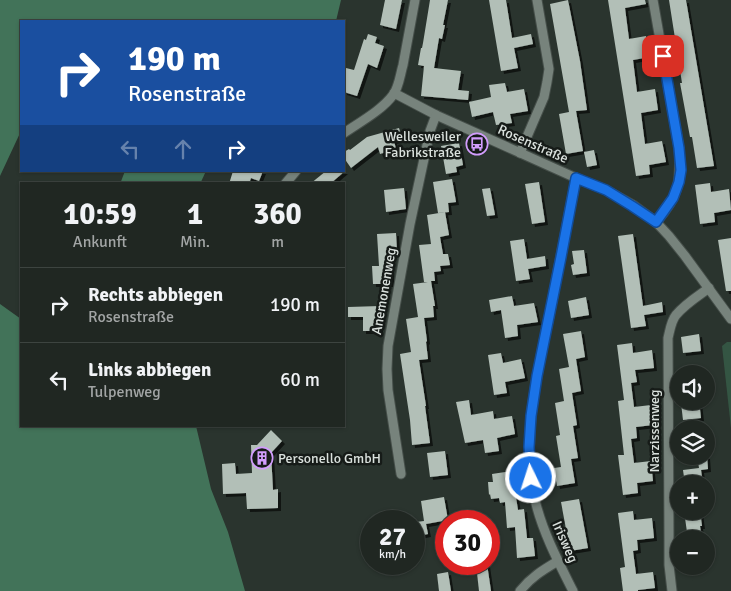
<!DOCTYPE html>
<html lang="de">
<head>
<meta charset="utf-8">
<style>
  :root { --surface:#202722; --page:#282f2a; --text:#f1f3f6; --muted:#a2a5a5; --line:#3d4440 }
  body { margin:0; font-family:Signika,sans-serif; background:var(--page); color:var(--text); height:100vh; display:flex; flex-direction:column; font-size:19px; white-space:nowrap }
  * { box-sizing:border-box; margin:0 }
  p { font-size:16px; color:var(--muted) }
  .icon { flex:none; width:28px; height:28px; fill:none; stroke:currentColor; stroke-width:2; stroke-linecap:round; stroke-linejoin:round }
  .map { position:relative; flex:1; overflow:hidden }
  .sheet { position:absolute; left:20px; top:182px; width:325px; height:245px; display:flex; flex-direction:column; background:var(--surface); border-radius:0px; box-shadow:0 1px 4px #0004,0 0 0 1px var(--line) }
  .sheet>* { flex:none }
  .top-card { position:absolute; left:20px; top:20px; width:325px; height:152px; border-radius:0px; box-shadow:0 1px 4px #0004,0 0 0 1px var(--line); background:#1a4fa0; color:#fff; overflow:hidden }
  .buttons { position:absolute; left:670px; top:365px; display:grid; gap:10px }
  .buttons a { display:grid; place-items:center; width:45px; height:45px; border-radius:50%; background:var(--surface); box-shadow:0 1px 4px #0004,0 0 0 1px var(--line); font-size:25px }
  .speed { position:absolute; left:360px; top:510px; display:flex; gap:10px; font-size:25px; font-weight:700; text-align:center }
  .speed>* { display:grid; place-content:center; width:65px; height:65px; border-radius:50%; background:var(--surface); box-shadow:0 1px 4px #0004,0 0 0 1px var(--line); line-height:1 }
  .speed small { font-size:12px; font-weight:400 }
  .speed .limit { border:8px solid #d22; background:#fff; color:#111 }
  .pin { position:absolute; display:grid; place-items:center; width:42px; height:42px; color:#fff; margin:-21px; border-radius:10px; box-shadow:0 2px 8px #0006 }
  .me { position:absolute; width:55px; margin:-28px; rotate:356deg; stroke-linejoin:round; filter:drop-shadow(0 0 4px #0008) }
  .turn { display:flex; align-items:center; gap:18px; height:105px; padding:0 25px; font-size:22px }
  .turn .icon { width:65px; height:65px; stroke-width:2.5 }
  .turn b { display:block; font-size:35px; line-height:42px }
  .lanes { display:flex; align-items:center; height:48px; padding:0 25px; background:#0003; justify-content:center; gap:25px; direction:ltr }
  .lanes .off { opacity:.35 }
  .eta { display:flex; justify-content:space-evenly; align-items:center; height:85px; text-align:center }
  .eta b { font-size:30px; font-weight:700; line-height:35px }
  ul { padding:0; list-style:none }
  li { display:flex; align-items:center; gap:15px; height:75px; padding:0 25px; border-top:1px solid var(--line) }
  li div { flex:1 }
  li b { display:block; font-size:19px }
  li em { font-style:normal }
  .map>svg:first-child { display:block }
</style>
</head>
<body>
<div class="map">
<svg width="731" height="591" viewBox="0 0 731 591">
  <defs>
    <filter id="shadow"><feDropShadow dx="3" dy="3" stdDeviation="0" flood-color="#0009"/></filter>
  </defs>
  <rect width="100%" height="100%" fill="#2a342e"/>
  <path fill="#345543" d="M727,342H731V428L722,346Z"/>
  <g fill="#427359">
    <path d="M0,0H341L336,21H21V131L0,176Z"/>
    <path d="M125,171H206L200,184H120Z"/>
    <path d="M0,304L21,319V426H196L211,489L228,532L245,591H0Z"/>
  </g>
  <g fill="#b2bfb7" filter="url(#shadow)">
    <path d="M385,0H402L396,29L380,25Z"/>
    <path d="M430,0H448L443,25H445L442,39L439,38L434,68L461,71L458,90L469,91L468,100L421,96L424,66L418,65L421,48H422L423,43Z"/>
    <path d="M489,0H506L512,38L531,34L533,44L514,48L518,68L501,71Z"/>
    <path d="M568,0L580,61L587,110L576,111L583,151L566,154L559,114L569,112L550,4Z"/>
    <path d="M608,0H645L646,4L625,8L629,39L646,36L650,57L633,60L637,92L655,89L658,110L641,113L642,121L645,144L662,141L666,162L649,165L650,174L636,176Z"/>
    <path d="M669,0H686L714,166L697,168L692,137H690L680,83H682Z"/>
    <path d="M368,34L377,37L375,43L384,46L377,68L368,64L357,96L344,92V74L346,68L354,70L364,39L366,40Z"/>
    <path d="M505,83L507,92L524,89L528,111L510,114L512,123L496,125L493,112L472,117L469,102L491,97L489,85Z"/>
    <path d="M399,128L402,138L394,141L396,149L380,154L378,147L351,168L344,158V152L349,149L350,150L367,137Z"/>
    <path d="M459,143L463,165L456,167L457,172L446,174L441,146Z"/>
    <path d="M594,150L597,165L587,167L584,152Z"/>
    <path d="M233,171H263L259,181L251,178L249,184H229Z"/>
    <path d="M326,171H345L330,184H310Z"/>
    <path d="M452,179L456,202L448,203L449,212L438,213L433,182Z"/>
    <path d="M539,182L545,222L532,224L525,184Z"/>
    <path d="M710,183L711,192L729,189L731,210L714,213L715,222L700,224L695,185Z"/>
    <path d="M404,188L406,209L386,212L384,190Z"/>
    <path d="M490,188L495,215L487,216L482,189Z"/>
    <path d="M445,212L449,235L440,237L443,254H448L450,265L440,266L441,271L434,272L435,281H431L435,306H433L434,317L424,318L427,341L426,342L428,359L419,360L426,406H425L430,443L412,445L410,420L400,354L411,352L406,319L418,317L413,284L428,282H424L419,245L431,244L427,215Z"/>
    <path d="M396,233L397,251H391V284H373L372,266H379L377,234Z"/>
    <path d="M633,234L643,306L662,302L663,312L644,315L646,326L631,328L618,236Z"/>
    <path d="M731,238V291H726L718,240Z"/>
    <path d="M524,239L527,259L545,256L546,266L528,269L530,279L516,281L510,241Z"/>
    <path d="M584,250L587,273L573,275L571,265L574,264L572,251Z"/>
    <path d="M512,296L514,306L534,303L538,322L517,325L518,336L505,338L501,310L491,312L489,300Z"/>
    <path d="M586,297L589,315L571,318L568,301Z"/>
    <path d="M380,306V331H363V317H348V307Z"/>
    <path d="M581,331L585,357L576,359L581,391L572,393L577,425L573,426L578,458L571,459L575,483L557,486L554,468L561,467L556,436L560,435L555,403L564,401L559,369L569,367L563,334Z"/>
    <path d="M699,334L701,351L683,353L681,337Z"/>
    <path d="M632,343L633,353L652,350L654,368L635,370L637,382L631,383L634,407L651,405L653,425L636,427L637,438L631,439L634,463L651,461L653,481L637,483L638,493L623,495L618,455H624L618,401L624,400L617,345Z"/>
    <path d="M501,353L503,363L521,359L525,378L505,382L507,393L494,395L488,355Z"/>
    <path d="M469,400L471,415L493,411L494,419L512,416L515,434L497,438L499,451L485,453L483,440L465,443L456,402Z"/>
    <path d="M699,401L701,418L683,420L681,403Z"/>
    <path d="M271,430L282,441L271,453L273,490L278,489V508L247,509L246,493L223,494L222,464L235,463L236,474L252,473L251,445H257Z"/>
    <path d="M445,451L448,475L430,477L427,453Z"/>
    <path d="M697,456H707L708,469L701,470L703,484H685L683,470L699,468Z"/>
    <path d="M512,471L518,510L524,509L527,538H533L535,556L517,558L515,527L507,528L505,502L500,503L499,498L491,499L490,494L489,495L488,482H493L492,474Z"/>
    <path d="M444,497L448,520L426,524L428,534L418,536L416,522L424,521L421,501Z"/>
    <path d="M579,499L588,548L570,551L561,502Z"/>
    <path d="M633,511L634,520L652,518L654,538L637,540L638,550L633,551L636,574L653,572L655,588L638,590V591H623L620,568L625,567L618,513Z"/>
    <path d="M684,511H700L702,526H700L702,539H688Z"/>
    <path d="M476,564H487L491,591H479Z"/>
    <path d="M448,572L451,591H439L437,574Z"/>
  </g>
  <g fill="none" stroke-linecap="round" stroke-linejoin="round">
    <g stroke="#464f4a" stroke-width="11">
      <g id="street">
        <path d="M653,0L679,148C681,183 679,196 656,222"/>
        <path d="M394,93L436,115L576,178L606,190L633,205L656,222L669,236L685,256L731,319"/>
        <path d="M344,133C360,122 382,110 393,95C399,87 400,75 403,65C407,44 411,22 415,0"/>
        <path d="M520,153L544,97L547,82L549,69L537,0"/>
        <path d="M285,184L296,171"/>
        <path d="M401,474L388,390L387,369L388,346L410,224L430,131L436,115"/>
        <path d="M520,591C531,577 543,570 558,561"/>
        <path d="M573,591C559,563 544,535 536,504C520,439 537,376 550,312C559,267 567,223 576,178"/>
        <path d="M672,591L669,565V541L668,338C670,330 671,321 676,315C685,304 698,296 709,288"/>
      </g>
    </g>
    <use href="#street" stroke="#77837c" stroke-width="9"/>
  </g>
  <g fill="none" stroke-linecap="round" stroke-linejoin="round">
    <g stroke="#114b97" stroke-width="12">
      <path id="route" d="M531,478L529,447L531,416L537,376L561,257L576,178L606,190L632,206L656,222L673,198L679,182L681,170L679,148L663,56"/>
    </g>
    <use href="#route" stroke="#1a73e8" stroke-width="9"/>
  </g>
  <defs>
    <g id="bus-ring" transform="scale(1.125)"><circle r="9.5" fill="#161b18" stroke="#d29dfd" stroke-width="1.5"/><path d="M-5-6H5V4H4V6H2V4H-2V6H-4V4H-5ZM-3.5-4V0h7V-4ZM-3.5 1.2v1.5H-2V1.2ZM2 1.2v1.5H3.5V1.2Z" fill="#d29dfd"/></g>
    <g id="building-ring" transform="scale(1.125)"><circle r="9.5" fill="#161b18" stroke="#d29dfd" stroke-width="1.5"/><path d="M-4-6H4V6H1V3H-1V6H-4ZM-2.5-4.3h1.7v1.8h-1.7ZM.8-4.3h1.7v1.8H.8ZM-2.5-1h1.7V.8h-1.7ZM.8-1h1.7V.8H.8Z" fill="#d29dfd"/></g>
  </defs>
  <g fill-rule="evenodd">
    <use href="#bus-ring" x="477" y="144"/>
    <use href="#building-ring" x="262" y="458"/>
  </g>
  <g text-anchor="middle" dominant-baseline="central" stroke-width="5" stroke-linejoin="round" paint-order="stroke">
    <g font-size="14" fill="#dae1dd" stroke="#161b18" text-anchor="end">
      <text x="461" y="136">Wellesweiler<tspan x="461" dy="16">Fabrikstraße</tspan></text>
      <text x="278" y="458" text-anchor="start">Personello GmbH</text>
    </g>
    <g font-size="14" fill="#dae1dd" stroke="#161b18">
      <text transform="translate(533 144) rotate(24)">Rosenstraße</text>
      <text transform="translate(384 291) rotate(-80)">Anemonenweg</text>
      <text transform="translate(654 431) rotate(-90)">Narzissenweg</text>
      <text transform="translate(565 542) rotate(66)">Irisweg</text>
    </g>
  </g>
</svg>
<div class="buttons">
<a><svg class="icon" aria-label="sound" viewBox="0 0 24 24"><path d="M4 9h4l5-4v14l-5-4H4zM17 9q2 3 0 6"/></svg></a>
<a><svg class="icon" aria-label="layers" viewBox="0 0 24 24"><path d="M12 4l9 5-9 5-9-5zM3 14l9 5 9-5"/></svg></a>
<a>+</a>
<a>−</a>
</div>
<div class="speed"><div>27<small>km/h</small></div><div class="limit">30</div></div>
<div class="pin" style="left:663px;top:56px;background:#d93025"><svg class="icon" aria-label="arrive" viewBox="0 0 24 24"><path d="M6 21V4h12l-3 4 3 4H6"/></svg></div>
<svg class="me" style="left:531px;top:478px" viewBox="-20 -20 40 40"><circle r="17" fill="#1a73e8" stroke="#fff" stroke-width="3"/><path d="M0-11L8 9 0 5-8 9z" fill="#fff"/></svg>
<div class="top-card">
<div class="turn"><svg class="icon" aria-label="right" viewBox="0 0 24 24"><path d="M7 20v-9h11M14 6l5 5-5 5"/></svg><div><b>190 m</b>Rosenstraße</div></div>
<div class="lanes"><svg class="icon off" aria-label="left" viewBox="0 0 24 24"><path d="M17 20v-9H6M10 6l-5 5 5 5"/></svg><svg class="icon off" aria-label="ahead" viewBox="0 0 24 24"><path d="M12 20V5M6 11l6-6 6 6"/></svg><svg class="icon" aria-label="right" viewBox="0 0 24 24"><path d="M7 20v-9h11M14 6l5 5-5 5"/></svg></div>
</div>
<section class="sheet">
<div class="eta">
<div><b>10:59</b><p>Ankunft</p></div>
<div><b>1</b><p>Min.</p></div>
<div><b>360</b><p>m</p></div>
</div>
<ul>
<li><svg class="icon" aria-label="right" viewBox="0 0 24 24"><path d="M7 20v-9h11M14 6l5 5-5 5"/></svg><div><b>Rechts abbiegen</b><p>Rosenstraße</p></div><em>190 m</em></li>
<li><svg class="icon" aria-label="left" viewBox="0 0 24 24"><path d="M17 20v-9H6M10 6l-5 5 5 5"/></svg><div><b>Links abbiegen</b><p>Tulpenweg</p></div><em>60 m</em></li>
</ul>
</section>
</div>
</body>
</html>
